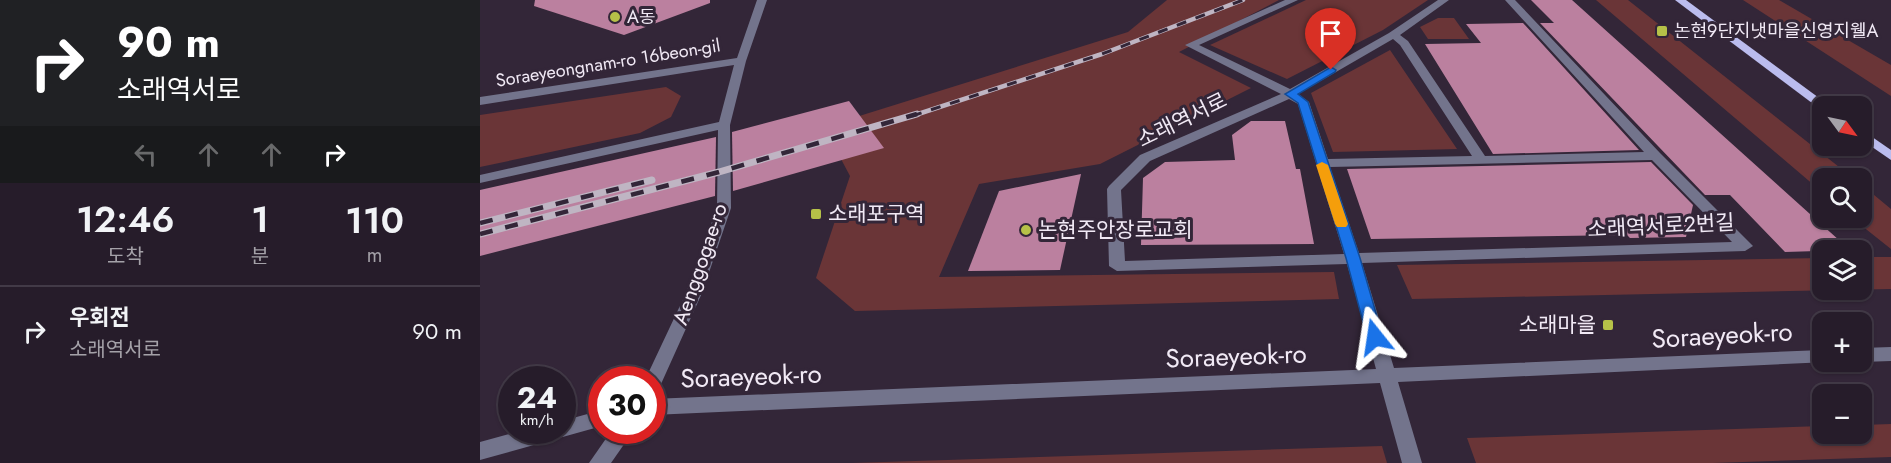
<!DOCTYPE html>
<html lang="ko">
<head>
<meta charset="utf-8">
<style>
  :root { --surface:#261c2a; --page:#2e2532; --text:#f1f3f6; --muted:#a4a1a8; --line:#423a47 }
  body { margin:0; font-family:Jost,"Noto Sans KR",sans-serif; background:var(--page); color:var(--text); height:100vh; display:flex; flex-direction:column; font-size:22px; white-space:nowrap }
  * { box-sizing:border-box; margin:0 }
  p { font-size:20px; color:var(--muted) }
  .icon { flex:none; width:33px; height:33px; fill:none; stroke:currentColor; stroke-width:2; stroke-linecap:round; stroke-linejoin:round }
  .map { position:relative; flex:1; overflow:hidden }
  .side { display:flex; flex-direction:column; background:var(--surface); width:480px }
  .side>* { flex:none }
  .top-card { background:#202124; color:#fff; overflow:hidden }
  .needle { width:39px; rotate:123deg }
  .tools { position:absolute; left:1332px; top:96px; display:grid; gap:12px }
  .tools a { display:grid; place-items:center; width:60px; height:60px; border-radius:12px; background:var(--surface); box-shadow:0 2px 4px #0004,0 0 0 2px var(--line); font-size:30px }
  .speed { position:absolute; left:18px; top:366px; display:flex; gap:12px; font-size:30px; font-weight:700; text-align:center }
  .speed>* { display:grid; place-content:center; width:78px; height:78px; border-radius:50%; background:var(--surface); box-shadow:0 2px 4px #0004,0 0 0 2px var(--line); line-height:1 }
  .speed small { font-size:15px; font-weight:400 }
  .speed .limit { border:9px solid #d22; background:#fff; color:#111 }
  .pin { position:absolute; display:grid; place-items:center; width:51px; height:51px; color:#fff; margin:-62px -26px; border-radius:50% 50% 50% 0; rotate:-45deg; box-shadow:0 0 6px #0007 }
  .pin .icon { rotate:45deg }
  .me { position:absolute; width:66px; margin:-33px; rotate:345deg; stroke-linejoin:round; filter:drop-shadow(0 0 4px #0008) }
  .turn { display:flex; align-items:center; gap:21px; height:126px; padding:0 18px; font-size:27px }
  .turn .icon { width:78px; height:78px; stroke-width:2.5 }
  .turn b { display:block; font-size:42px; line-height:51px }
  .lanes { display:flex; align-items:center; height:57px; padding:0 18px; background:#0003; justify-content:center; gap:30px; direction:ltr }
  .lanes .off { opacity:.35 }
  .eta { display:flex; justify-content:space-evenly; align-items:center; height:102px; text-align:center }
  .eta b { font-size:36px; font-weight:600; line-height:42px }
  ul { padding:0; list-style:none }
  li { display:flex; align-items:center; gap:18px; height:90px; padding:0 18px; border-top:2px solid var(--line) }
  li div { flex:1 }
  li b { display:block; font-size:22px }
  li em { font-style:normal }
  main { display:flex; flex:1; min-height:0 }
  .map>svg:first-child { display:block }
</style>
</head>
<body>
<main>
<section class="side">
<div class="top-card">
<div class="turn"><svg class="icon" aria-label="right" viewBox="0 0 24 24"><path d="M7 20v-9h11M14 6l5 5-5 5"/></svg><div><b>90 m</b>소래역서로</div></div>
<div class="lanes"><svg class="icon off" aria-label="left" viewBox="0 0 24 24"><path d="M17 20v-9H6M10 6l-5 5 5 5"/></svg><svg class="icon off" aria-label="ahead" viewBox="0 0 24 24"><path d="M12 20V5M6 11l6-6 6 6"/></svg><svg class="icon off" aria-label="ahead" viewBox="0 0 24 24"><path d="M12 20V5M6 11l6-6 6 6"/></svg><svg class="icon" aria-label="right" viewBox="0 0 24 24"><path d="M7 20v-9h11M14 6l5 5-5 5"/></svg></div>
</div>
<div class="eta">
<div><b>12:46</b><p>도착</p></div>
<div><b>1</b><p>분</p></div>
<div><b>110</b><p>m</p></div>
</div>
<ul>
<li><svg class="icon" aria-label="right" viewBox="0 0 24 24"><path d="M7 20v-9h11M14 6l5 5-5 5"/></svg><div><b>우회전</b><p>소래역서로</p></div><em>90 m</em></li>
</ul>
</section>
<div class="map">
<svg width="1411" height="463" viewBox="0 0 1411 463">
  <rect width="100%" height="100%" fill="#332638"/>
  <g fill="#6a3537">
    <path d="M687,0H799L699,52L771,88L620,164L499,184L459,277L854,272L859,299L375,311L336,278L370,176L344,127L648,32Z"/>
    <path d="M826,0H948L903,30L807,79L730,45Z"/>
    <path d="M1116,0H1148L1373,178H1342V192Z"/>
    <path d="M1263,0H1299L1411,65V96Z"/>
    <path d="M958,18H974L989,39H948L940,27Z"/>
    <path d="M910,50L977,149H978L853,152L831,93Z"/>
    <path d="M186,87L201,96L191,117L160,133L0,167V115Z"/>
    <path d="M1382,185L1411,209V249L1372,218H1382Z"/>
    <path d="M1382,257H1411V289L932,299L917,265L1342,258V290H1382Z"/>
    <path d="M1411,424V457L1233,463H996L987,438L1342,426V434H1382V425Z"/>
    <path d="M902,446L907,463H372Z"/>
  </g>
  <g fill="#bb809f">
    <path d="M55,0H230V3L144,35L54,6Z"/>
    <path d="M1051,0H1092L1370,250L1305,252L1250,195H1225L1060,23H1074Z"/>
    <path d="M1043,23L1159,150L1013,154L945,44L1001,43L986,24Z"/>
    <path d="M369,101L404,148L253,191L252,132Z"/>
    <path d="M771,121H805L816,169H820L834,244L661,245L663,178L685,162L755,160L752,135Z"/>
    <path d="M236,137L235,196L0,256V190Z"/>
    <path d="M1171,162L1213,205L1206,237L1150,238L1147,235L891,239L867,169Z"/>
    <path d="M601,174L580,270L488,271L519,191Z"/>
  </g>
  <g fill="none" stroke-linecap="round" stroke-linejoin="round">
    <g fill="#73748c" fill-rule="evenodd">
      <path d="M277,0H287L266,61L250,125L251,208L222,293L181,384L179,389L172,391V380H165L206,293L237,208L238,130L0,183V175L239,122L254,65L0,105V97L257,58Z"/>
      <path d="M805,0H818L719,45L810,89L909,33L958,0H969L920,35L928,41L1005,156L1164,152L1025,0H1035L1180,153L1273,246L1265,251L882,263L914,368L1342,350V362H1348L918,382L942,463H922L900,383L172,415V399L896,369L867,264L637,271L629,266L627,189L629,186L660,155L801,94L705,45ZM913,39L920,45L992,156L848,159L829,102L818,94ZM809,99L818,104L864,254L645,261L641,190L670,161ZM1172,160L1252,242L879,253L850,167Z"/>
      <path d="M1411,347V361L1382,362H1381L1382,348Z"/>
      <path d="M122,410V426L0,460V442L44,430H82V421Z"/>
      <path d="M132,430H154L131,463H109Z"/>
    </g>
    <g fill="#bbbcee" fill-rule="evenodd">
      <path d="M1195,0H1206L1350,106L1340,109Z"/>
      <path d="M1382,130L1411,150V160L1382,140Z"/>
    </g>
    <g stroke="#bfb5c3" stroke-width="4.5">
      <path id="rail-far1" d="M432,116L622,54L763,0"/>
    </g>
    <g stroke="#bfb5c3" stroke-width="7">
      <g id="rail">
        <path d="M0,223L172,180"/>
        <path d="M0,234L239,172L437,114"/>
      </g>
    </g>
    <use href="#rail-far1" stroke="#332638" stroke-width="3" stroke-dasharray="10" stroke-linecap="butt"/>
    <use href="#rail" stroke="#332638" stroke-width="4.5" stroke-dasharray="13" stroke-linecap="butt"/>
  </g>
  <path fill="#1a73e8" stroke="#114b97" stroke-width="1.5" d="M851,67L856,70L855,72L818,94L828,102L880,258L903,337L900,341H889L887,337L866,258L818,103L805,94Z"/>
  <path fill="#f59e0b" d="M842,162L848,165L868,224L866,227H857L855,224L836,165Z"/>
  <g fill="#b6c148" stroke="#332638" stroke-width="2">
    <circle cx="135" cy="17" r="6"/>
    <rect x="1176" y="25" width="12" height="12" rx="3"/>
    <rect x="330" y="208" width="12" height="12" rx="3"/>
    <circle cx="546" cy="230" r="6"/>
    <rect x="1122" y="319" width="12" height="12" rx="3"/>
  </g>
  <g text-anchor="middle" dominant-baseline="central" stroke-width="6" stroke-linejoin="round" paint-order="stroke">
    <g font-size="18" fill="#f1e9f5" stroke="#332638" text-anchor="start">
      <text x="147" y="17">A동</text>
      <text x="1194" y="31">논현9단지냇마을신영지웰A</text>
    </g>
    <g font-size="18" fill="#f1e9f5" stroke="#332638">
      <text transform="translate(128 63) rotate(-9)">Soraeyeongnam-ro 16beon-gil</text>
    </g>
    <g font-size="21" fill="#f1e9f5" stroke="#332638">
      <text transform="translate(702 120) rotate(-26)">소래역서로</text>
      <text transform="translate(1181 226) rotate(-3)">소래역서로2번길</text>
      <text transform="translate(220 264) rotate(-71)">Aenggogae-ro</text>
    </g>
    <g font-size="21" fill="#f1e9f5" stroke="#332638" text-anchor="start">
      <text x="348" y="214">소래포구역</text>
      <text x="558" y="230">논현주안장로교회</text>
      <text x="1116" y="325" text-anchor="end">소래마을</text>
    </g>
    <g font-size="26" fill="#f1e9f5" stroke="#332638">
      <text transform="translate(1242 335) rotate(-3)">Soraeyeok-ro</text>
      <text transform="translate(756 356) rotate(-2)">Soraeyeok-ro</text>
      <text transform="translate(271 376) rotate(-2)">Soraeyeok-ro</text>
    </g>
  </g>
</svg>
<div class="tools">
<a><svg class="needle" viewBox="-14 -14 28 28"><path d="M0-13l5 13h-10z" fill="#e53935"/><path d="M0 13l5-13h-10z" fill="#a4a1a8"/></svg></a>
<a><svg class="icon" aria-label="search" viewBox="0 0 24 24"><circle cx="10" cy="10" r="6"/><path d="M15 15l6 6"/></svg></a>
<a><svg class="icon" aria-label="layers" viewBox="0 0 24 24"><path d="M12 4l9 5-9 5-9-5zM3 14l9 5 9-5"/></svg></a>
<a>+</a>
<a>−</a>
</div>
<div class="speed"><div>24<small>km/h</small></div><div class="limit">30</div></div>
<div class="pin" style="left:851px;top:70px;background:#d93025"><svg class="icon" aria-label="arrive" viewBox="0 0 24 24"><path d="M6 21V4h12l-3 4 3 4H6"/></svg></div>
<svg class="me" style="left:895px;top:337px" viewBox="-20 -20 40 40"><path d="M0-17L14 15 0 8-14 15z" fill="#1a73e8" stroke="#fff" stroke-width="4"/></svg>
</div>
</main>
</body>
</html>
